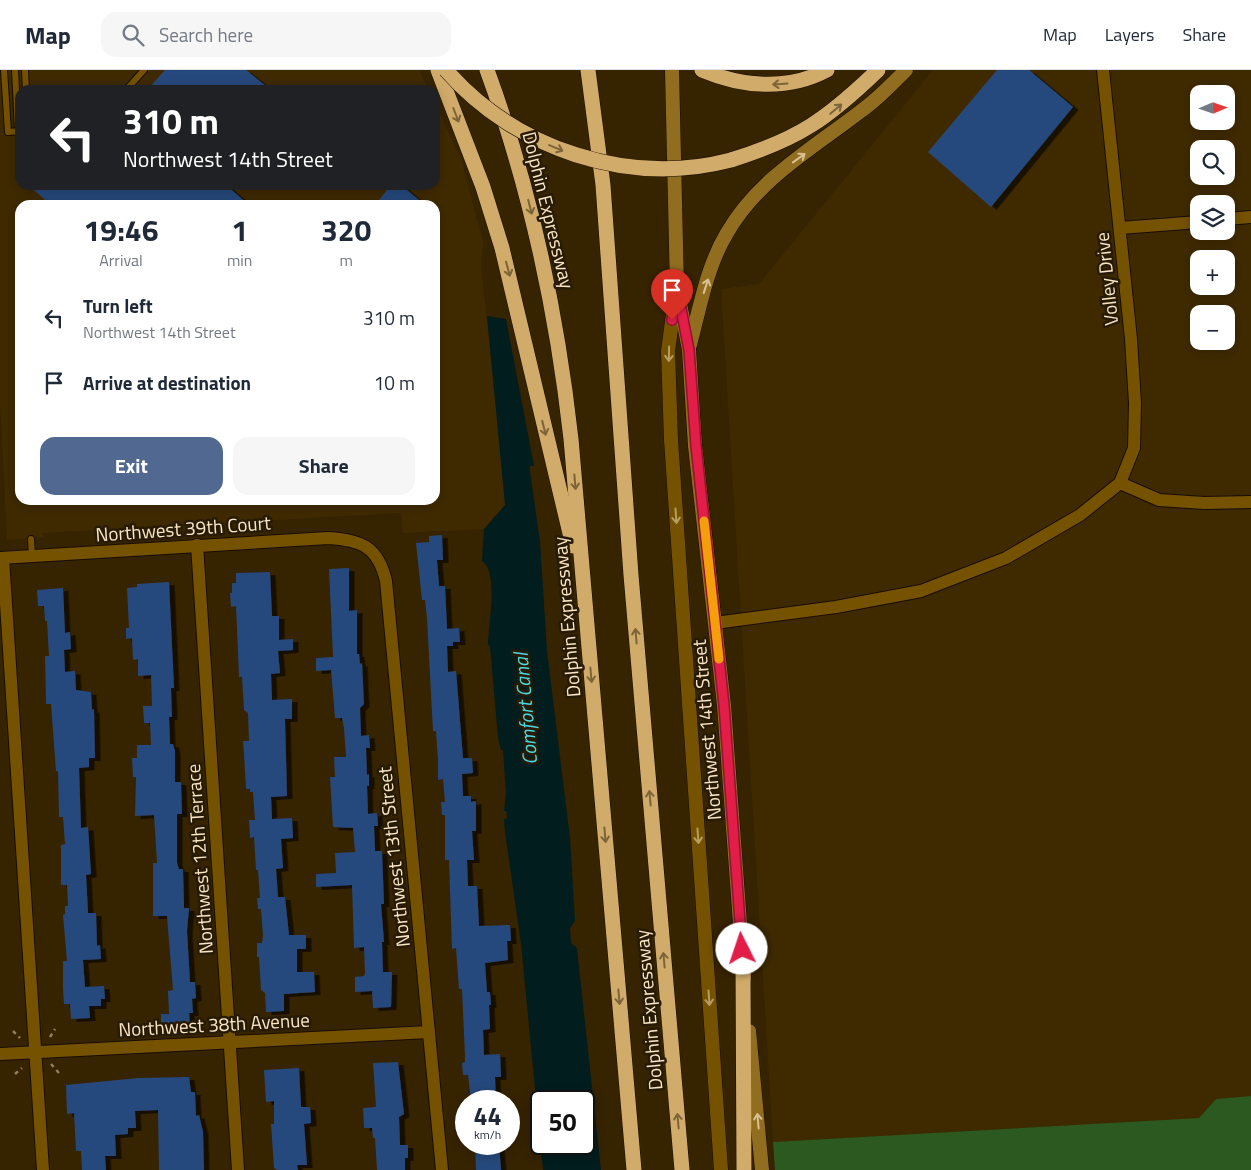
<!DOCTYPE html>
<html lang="en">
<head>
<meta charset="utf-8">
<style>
  :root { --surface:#fff; --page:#f6f6f7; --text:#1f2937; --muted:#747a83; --line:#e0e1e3; --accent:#516990 }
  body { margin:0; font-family:"Titillium Web",sans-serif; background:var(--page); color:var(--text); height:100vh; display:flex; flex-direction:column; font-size:19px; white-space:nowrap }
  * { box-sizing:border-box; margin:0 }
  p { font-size:16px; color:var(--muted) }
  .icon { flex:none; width:28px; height:28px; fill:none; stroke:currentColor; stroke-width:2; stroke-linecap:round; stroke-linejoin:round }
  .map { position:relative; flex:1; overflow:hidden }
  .drawer { position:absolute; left:15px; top:130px; width:425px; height:305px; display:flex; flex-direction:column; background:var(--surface); border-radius:15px; box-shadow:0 2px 12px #0003 }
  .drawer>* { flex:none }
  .guide { position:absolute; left:15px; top:15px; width:425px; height:105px; border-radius:15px; box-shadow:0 2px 12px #0003; background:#202124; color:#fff; overflow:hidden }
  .needle { width:32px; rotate:88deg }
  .tools { position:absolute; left:1190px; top:15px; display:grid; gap:10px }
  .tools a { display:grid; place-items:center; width:45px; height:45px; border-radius:10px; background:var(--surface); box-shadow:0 2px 12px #0003; font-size:25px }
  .speed { position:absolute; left:455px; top:1020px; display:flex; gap:10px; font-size:25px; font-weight:700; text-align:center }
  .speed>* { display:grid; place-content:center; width:65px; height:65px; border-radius:50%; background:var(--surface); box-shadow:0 2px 12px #0003; line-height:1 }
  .speed small { font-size:12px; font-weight:400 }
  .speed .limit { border:2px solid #111; border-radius:8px; background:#fff; color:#111 }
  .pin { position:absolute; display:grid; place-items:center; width:42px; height:42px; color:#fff; margin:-51px -21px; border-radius:50% 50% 50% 0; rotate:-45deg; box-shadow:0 0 5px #0007 }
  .pin .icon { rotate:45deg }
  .me { position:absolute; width:55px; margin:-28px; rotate:356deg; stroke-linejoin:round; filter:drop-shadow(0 0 4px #0008) }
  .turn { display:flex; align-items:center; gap:18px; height:105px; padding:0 25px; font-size:22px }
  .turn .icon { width:65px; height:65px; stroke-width:2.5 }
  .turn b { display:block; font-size:35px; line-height:42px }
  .eta { display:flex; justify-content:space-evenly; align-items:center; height:85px; text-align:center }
  .eta b { font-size:30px; font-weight:700; line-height:35px }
  .cta { display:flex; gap:10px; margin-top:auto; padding:10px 25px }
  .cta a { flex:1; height:58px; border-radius:15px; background:var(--accent); color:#fff; font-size:20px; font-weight:700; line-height:58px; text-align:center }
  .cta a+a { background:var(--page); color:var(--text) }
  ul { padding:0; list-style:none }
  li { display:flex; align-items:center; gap:15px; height:65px; padding:0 25px }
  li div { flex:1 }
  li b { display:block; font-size:19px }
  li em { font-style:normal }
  header { display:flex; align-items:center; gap:30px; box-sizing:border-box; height:70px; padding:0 25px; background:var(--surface); border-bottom:1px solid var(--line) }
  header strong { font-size:24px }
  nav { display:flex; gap:28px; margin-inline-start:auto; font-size:18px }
  .search { width:350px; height:45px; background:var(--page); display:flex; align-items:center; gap:12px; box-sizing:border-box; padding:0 18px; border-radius:15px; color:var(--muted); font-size:19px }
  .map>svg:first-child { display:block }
</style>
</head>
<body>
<header>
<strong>Map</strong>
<div class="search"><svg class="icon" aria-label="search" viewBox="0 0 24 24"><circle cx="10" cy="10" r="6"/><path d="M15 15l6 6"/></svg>Search here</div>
<nav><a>Map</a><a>Layers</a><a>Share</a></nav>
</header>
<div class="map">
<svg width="1251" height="1100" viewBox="0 0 1251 1100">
  <defs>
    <filter id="shadow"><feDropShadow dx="5.5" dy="3" stdDeviation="0" flood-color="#0009"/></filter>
  </defs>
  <rect width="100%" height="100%" fill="#362300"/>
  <g fill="#3f2a00" fill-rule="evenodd">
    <path d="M0,0H419L429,20H20V115H435V33L461,89L483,172L481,194L505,426V435L500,441L484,459L403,463L401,443L43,463V467L7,470L0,332ZM20,135H435V430H20Z"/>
    <path d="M933,0H1251V1026L1216,1029L1199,1048L773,1072L721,219L759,214ZM1199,24H1226V51H1199ZM1199,79H1226V106H1199ZM1199,134H1226V161H1199ZM1199,189H1226V216H1199ZM1199,244H1226V271H1199Z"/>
  </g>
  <path fill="#2b591f" d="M1251,1026V1100H775L773,1072L1199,1048L1216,1029Z"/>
  <path fill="#021d1e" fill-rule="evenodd" d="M487,246L506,249L534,396H530V401L540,472L547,581L570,768L575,851L570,858L571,873L577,878L579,897L601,1100H543L521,874L505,762L504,749L507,748L506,741H504L506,724L503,680H501L498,668L490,576L488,575C488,556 499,501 482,491L484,459L505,435ZM541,1031H584V1074H541Z"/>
  <g fill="#28487d" filter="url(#shadow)">
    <path d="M165,0H246L271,20H147Z"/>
    <path d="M997,0H1029L1073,37L991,137L928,82Z"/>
    <path d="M28,115H226L249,135H51Z"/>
    <path d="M391,115H401L425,135H375Z"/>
    <path d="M442,465L443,490H437L439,516H445L447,559L459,558L460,572H453V576H447L448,602L456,601L463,688H472L473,703L462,704L463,726H471V732L476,731V761H472L474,790H467L468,816H477L479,856L510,855L511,871H507L508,890L485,893L487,922H490L491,935H489L490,959L483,960L484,985L500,984L501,1007H495L496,1031H471L468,1005H463L462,993L465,992V986L462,919H459L456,878L452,879L449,790H445V745H442L441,732H445L443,709L438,710V689L436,661H433L427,548L425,530H422L416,473L429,472V466Z"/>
    <path d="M349,498V541L357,540V584H359L360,594L362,593L364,634L360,638L361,666L369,665L370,678H366L367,705L369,704V716H367L368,744L377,743L378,756H374L375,781H382L384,834H381L384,872H382L383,902H392L391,937L373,938L372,921L355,922V907L364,906L365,903L364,877L354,878L352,815L316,817V804L336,803L335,783L355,782L353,758L333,757L330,707H335L334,687H346L344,658L342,648H335L331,600L316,601V588L333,587L329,499Z"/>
    <path d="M270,502L272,546H279V570L293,569V580L278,581L280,603L271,604L272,630L292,629V649H285L287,726L271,727L272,749L292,748L293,768L281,769L283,798L276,799L278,827H285L289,865H306V879H297V902H314L315,922L284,924V941L266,942L265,923L261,920L259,887H257V873H262L263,866L261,839H258L257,828H260L258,800H256L254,767L250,768L249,750H255L253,722H250V719H246L244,684L243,671H249L248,643L244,640L242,607H239L236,536L231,537L230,523H232V513H236V503Z"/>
    <path d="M169,512L174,618H171L172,647H169L170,674H173L175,681V712H181L182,744H177V793L179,799H183L184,838H189L187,861L190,912H195L196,928L192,929L193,943H189L190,954L161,955V944H169L168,921L173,920L167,846H153V793H157L154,745L135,746L136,707H133L132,688H137V675H151L150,653H144L143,636H152L151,605L138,606V589L133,590L132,568L126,569V558H129L127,518L137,517V514Z"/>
    <path d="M63,518L65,563L70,562L71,579L64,580L65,602L75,601L76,620L91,622L92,640L94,639L95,688H89V697L79,698L81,758L88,757L91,804L86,805L88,843H96L97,876L100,875L101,889L83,890L85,917L104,916L105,929H101V936H89L90,948L71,949L70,934H64L63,918V891H67L63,845L65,844V836H68L67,815H61V775L65,774L63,747H59L58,701H56L51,634H46L45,586H49L47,551H45L44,536H38L37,520Z"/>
    <path d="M398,992L404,1044L399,1047L400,1075H408V1088H405V1100H377L375,1068H373L372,1058H364L363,1038L376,1037L373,993Z"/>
    <path d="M299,998L301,1037H310L311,1053L304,1054L307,1095H297L298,1100H277L274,1098L271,1054H274V1031L266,1032L264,1000Z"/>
    <path d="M189,1007L191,1022H195L196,1046L199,1045L203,1062L204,1100H159L158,1040L135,1041L136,1058H128V1064L115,1065L116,1086H105L106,1100H82L81,1081H76L74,1043L67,1044L66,1015L138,1008Z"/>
    <path d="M475,1074H499L501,1100H476Z"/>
  </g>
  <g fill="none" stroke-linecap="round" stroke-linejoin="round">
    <g stroke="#190d00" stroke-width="8">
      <g id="service">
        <path d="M4,0L8,62L20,61"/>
        <path d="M15,0L18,61"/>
        <path d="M25,0L26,20"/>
        <path d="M126,20L144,0"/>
        <path d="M31,469L32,486"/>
      </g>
    </g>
    <g stroke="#190d00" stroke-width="14">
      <g id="minor">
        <path d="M1103,0L1131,269L1135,333L1134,378L1120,413"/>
        <path d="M1226,149L1251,147"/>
        <path d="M1120,158L1199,152"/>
        <path d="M197,475L238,1100"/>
        <path d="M0,488L328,468C362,470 378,477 386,511L442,1100"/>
        <path d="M3,488L43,1100"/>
        <path d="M715,553L836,537L921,521L1006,488L1080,445L1120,413L1159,430L1204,433L1251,432"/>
        <path d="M0,984L429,962"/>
      </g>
    </g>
    <g stroke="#190d00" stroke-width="15">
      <path id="tertiary" d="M676,222L668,281L671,370L721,1100"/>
    </g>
    <g stroke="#190d00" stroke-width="15">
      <g id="secondary">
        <path d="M672,0L677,218L689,280L695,376L724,635L744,908"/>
        <path d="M690,275C700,237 707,196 727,163C758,109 813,78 861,41C878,29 892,14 906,0"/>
        <path d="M749,961L762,1100"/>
      </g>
    </g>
    <g stroke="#190d00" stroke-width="16">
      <g id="motorway">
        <path d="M438,0L483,117L502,178L573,476"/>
        <path d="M487,0C531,120 557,243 571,369L634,1100"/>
        <path d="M588,0L603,115L631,505L682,1100"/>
        <path d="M702,0C742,17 788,21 827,0"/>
        <path d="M731,90C799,69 827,49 878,0"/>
        <path d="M743,898L744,1100"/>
      </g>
    </g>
    <g stroke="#927e5c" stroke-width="2.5" stroke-dasharray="4 4" stroke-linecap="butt">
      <path d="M13,961L20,968"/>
      <path d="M50,967L55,959"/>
      <path d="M51,994L59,1003"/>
      <path d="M15,1004L22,998"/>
    </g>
    <use href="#service" stroke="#755200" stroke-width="6"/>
    <use href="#minor" stroke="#755200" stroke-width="12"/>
    <use href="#tertiary" stroke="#755200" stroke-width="14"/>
    <use href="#secondary" stroke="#916d20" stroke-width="14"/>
    <use href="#motorway" stroke="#d1ab6a" stroke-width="15"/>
    <g stroke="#190d00" stroke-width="16" stroke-linecap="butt">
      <path id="motorway-bridge" d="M446,0C515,79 628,117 731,90"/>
    </g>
    <use href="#motorway-bridge" stroke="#d1ab6a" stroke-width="15"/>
  </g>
  <defs><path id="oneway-shaft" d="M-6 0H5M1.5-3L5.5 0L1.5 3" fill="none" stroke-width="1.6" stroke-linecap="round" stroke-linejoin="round" transform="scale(1.25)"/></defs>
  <g stroke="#7c6338">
    <use href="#oneway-shaft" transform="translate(780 14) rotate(176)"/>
    <use href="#oneway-shaft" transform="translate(836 39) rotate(-40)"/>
    <use href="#oneway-shaft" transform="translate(456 45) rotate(69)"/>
    <use href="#oneway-shaft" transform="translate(556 78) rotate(23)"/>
    <use href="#oneway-shaft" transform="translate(530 137) rotate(76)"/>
    <use href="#oneway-shaft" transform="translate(508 199) rotate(75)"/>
    <use href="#oneway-shaft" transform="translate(544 358) rotate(76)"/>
    <use href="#oneway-shaft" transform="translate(575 412) rotate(85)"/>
    <use href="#oneway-shaft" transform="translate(636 566) rotate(-95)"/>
    <use href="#oneway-shaft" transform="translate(591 605) rotate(85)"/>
    <use href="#oneway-shaft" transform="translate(650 728) rotate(-95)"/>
    <use href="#oneway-shaft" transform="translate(605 765) rotate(85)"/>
    <use href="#oneway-shaft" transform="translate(664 890) rotate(-95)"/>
    <use href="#oneway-shaft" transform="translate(619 927) rotate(85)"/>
    <use href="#oneway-shaft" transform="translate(678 1051) rotate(-95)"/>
  </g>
  <g stroke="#dac194">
    <use href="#oneway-shaft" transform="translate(799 88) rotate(-36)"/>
    <use href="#oneway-shaft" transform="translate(706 216) rotate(-72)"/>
    <use href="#oneway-shaft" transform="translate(758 1051) rotate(-95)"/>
  </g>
  <g stroke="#b89c62">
    <use href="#oneway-shaft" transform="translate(669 284) rotate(91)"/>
    <use href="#oneway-shaft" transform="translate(676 446) rotate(86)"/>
    <use href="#oneway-shaft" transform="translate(698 766) rotate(86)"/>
    <use href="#oneway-shaft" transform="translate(709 928) rotate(86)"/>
  </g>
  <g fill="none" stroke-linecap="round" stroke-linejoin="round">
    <g stroke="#92132f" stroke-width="12">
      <path id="route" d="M672,250L677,218L689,280L696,376L724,635L742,879"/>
    </g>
    <use href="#route" stroke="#e11d48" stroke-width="9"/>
    <path stroke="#f59e0b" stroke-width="9" d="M704,451L719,589"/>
  </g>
  <g text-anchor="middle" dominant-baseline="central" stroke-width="5" stroke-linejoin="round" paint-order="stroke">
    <g font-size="19" fill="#fae5c5" stroke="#271b06">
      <text transform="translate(549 140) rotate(76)">Dolphin Expressway</text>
      <text transform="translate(1106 209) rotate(-96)">Volley Drive</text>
      <text transform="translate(183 458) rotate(-4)">Northwest 39th Court</text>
      <text transform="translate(566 547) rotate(-95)">Dolphin Expressway</text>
      <text transform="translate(706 660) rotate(-95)">Northwest 14th Street</text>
      <text transform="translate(393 787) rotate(-96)">Northwest 13th Street</text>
      <text transform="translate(199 789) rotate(-94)">Northwest 12th Terrace</text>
      <text transform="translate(648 940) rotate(-95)">Dolphin Expressway</text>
      <text transform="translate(214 954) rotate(-3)">Northwest 38th Avenue</text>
    </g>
    <g font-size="20" font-style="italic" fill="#4bd9e0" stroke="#271b06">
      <text transform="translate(525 639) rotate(-95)">Comfort Canal</text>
    </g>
  </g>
</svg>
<div class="tools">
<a><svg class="needle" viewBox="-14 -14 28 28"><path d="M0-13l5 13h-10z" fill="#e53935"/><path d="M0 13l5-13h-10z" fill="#747a83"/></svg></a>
<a><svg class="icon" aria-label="search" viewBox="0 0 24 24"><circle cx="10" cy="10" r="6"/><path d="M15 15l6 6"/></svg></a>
<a><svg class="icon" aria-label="layers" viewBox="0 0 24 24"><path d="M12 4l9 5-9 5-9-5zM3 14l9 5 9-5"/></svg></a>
<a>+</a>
<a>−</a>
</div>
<div class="speed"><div>44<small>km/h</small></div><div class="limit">50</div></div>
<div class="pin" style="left:672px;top:250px;background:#d93025"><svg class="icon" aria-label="arrive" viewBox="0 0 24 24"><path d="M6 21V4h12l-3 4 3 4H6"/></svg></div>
<svg class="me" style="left:742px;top:879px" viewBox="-20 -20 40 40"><circle r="19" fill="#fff"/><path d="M0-13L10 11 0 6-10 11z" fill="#e11d48"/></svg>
<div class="guide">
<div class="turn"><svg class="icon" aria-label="left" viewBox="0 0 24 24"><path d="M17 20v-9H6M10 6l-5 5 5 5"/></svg><div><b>310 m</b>Northwest 14th Street</div></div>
</div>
<section class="drawer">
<div class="eta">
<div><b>19:46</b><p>Arrival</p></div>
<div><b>1</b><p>min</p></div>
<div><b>320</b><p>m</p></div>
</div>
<ul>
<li><svg class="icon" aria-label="left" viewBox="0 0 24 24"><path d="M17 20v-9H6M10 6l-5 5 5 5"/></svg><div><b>Turn left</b><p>Northwest 14th Street</p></div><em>310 m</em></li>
<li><svg class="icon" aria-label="arrive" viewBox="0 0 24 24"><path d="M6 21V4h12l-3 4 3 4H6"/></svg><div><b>Arrive at destination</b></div><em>10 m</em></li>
</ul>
<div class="cta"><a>Exit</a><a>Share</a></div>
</section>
</div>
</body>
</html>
